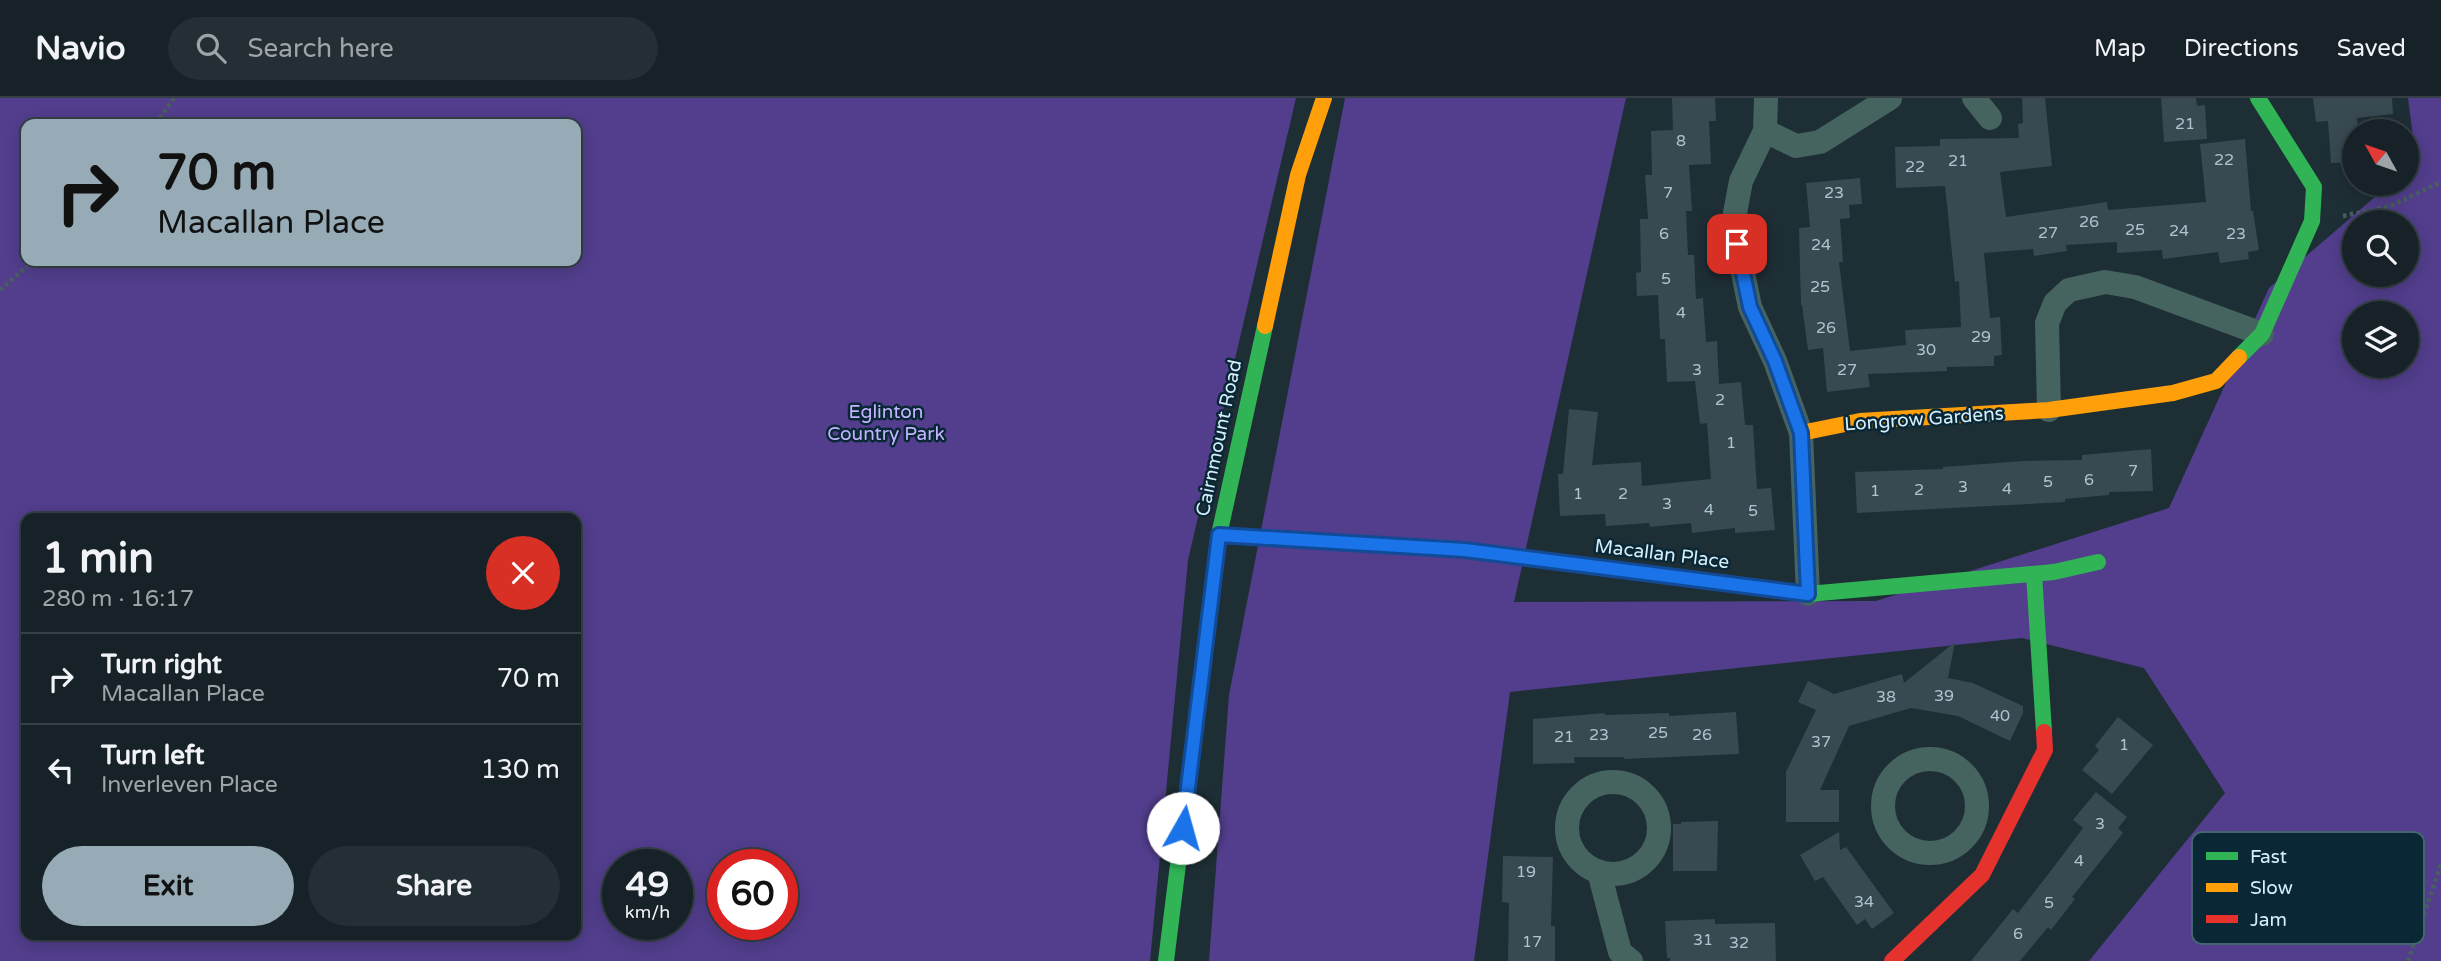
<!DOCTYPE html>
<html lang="en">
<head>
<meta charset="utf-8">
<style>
  :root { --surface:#162228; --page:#232f34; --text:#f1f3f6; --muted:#9ea4a8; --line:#353f45; --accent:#96abb6 }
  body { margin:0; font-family:"Varela Round",sans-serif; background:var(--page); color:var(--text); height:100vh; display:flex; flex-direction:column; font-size:26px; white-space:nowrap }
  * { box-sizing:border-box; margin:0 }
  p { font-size:23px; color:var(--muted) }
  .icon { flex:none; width:38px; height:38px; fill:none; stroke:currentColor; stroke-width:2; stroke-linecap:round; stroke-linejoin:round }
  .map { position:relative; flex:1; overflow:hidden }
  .drawer { position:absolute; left:21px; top:415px; width:560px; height:427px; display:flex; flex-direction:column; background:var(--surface); border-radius:14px; box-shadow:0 4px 18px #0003,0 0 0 2px var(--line) }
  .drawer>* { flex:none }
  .hud { position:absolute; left:21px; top:21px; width:560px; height:147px; border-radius:14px; box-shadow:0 4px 18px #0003,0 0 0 2px var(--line); background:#96abb6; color:#111; overflow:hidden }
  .needle { width:46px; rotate:310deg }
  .buttons { position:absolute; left:2342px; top:21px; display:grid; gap:14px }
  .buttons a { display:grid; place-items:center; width:77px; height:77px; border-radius:50%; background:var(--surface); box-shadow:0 4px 18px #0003,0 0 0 2px var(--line); font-size:35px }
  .speed { position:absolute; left:602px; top:751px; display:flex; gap:14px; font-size:35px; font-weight:700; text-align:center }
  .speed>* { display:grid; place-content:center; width:91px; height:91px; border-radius:50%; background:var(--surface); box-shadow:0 4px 18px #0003,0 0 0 2px var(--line); line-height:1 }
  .speed small { font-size:18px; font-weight:400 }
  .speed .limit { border:10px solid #d22; background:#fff; color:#111 }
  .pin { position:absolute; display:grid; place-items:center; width:60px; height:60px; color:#fff; margin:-30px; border-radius:14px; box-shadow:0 4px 10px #0006 }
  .me { position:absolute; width:77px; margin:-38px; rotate:7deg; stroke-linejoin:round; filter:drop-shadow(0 0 5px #0008) }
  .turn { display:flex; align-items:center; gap:24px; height:147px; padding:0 21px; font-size:32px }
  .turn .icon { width:91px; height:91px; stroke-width:2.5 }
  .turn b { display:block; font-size:49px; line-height:60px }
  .round { display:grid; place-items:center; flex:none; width:74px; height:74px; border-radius:37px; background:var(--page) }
  .overview { display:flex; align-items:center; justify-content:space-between; height:119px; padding:0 21px }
  h1 { font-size:42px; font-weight:800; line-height:52px }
  .button { display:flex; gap:14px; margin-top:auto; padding:14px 21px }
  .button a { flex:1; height:80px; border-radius:42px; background:var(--accent); color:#111; font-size:28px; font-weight:800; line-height:80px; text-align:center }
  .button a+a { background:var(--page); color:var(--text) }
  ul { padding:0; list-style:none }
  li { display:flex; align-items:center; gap:21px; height:91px; padding:0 21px; border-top:2px solid var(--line) }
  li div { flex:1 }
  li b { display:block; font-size:26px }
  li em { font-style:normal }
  header { display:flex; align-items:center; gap:42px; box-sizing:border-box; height:98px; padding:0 35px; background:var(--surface); border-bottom:2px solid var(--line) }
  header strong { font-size:33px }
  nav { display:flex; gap:38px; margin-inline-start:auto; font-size:24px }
  .search { width:490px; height:63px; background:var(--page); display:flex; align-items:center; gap:18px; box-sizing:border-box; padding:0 24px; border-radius:38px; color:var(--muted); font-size:26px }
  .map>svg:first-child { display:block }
</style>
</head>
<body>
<header>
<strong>Navio</strong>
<div class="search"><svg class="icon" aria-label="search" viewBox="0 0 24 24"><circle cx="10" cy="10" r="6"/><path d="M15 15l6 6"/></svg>Search here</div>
<nav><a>Map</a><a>Directions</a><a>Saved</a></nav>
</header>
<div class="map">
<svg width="2441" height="863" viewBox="0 0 2441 863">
  <rect width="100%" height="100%" fill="#1e2e35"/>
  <g fill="#523e8d" fill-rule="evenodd">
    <path d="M0,0H1296L1188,462L1150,863H0ZM26,26H576V163H26ZM26,420H576V836H26ZM618,766H677V826H618ZM723,766H782V826H723Z"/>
    <path d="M1345,0H1626L1514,504L1876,503L2169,410L2269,190L2390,86H2406V72L2416,63L2408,0H2441V863H2089L2225,695L2144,570L2022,540L1510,594L1474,863H1209L1229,597ZM2354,124H2406V177H2354ZM2354,215H2406V268H2354Z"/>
  </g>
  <g fill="#384951">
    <path d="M1672,0H1715L1716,23H1709L1711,66L1689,67L1692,113H1686L1688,157H1694L1696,201L1703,200L1706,244L1717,243L1719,286L1741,284L1745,327H1753L1757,391L1771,390L1775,432L1735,435V430L1692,435L1691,425L1650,429L1649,425L1606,428L1605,416L1560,418L1558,376H1563L1569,311L1598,314L1592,367L1641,364L1642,388L1711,381L1707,325L1700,326L1695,283L1667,284L1665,241H1660L1658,197L1637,198L1636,175L1641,174L1640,121H1648L1645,77H1652L1651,33L1673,32Z"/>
    <path d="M2022,0H2045L2052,68L2000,74L2006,119L2107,104L2108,112L2206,104L2200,46L2245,41L2251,113H2253L2259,152L2248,154L2249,161L2220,165L2218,154L2163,161L2162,152L2117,155V144L2066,147L2067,153L2034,158L2033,151L1984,155L1990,220L2000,219L2002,257L1994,258V268L1947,269V273L1868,276L1870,289L1827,294L1823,250L1808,252L1802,207H1801L1799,130L1810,129L1806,85L1860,80L1862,106L1849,107L1850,120L1840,121L1843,164H1839L1850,253L1906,247L1905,232L1961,229L1959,183L1955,184L1945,88L1896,90L1895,49L1940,48V41L2019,40L2018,26L2023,25Z"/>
    <path d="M2161,0H2196L2197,8L2205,7L2207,41L2164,44Z"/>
    <path d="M2313,0H2392L2393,16L2357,20L2358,33H2354V64L2331,65L2328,23L2316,24Z"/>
    <path d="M2151,351L2153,393L2109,394V397L2065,401V404L1857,415L1855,374L1943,371V369L2024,363L2082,362V357Z"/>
    <path d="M1955,544L1948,580L1973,585L2023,608V615L2010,643L1958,618L1911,610L1849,628L1820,692H1839V724H1786V674L1816,612L1798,604L1808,583L1834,596L1902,576L1904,585Z"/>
    <path d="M1736,614L1739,656L1624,661V659H1574L1575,665L1533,666V621L1605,615V617L1669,615V618Z"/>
    <path d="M2118,619L2153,647L2112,696L2082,672L2099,652L2095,648Z"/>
    <path d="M2096,694L2127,719L2118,730L2123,735L2072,799L2075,801L2051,832L2048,829L2020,863H1971L2013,811L2018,815L2053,770L2083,730L2073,722Z"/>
    <path d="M1718,723L1717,773H1673V726H1681V724Z"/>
    <path d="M1839,734L1840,752L1846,749L1894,815L1872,831L1865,821L1857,827L1823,779L1815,783L1800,757Z"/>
    <path d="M1503,758L1553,759L1551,828H1555V863H1508L1509,805L1502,804Z"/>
    <path d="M1715,821V826L1775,825L1776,863H1670V860H1667L1665,823Z"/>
  </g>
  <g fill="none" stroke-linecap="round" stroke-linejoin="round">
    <g stroke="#485f5d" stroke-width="4.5" stroke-dasharray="3.5 3.5" stroke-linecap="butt">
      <path d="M156,26L174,0"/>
      <path d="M2343,118L2390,108L2441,84"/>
      <path d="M0,192L33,163"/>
      <path d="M2288,823L2418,833"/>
      <path d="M2408,863L2441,766"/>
    </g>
    <g stroke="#45635f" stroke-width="24">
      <path d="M1766,0L1765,33L1741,83L1733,126L1750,209L1775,263L1801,335L1808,496"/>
      <path d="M1974,0L1990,20"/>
      <path d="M1765,33L1796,48L1820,44L1890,0"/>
      <path d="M2049,312L2047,225L2055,205L2069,192L2105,184L2135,189L2262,236"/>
      <circle cx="1930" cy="708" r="47"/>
      <circle cx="1613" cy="730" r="46"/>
      <path d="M1599,774L1620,854L1631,863"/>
    </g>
    <g stroke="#30b455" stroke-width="16">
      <path d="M2239,259L2262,236L2312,123L2314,89L2258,0"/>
      <path d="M1510,458L1808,496L2054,474L2098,464"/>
      <path d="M2034,476L2044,634"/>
      <path d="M1166,863L1219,437L1265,228"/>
    </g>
    <g stroke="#ff9f0a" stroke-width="16">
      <path d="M1265,228L1298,77L1324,0"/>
      <path d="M1801,335L1860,323L2049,312L2173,295L2216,283L2239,259"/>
    </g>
    <g stroke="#e5322d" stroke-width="16">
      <path d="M1219,437L1465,452L1510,458"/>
      <path d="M1892,863L1982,777L2045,652L2044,634"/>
    </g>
  </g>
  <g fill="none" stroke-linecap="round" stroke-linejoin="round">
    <g stroke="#114b97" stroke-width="18">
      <path id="route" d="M1183,730L1219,437L1465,452L1808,496L1801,335L1775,263L1750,209L1737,146"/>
    </g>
    <use href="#route" stroke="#1a73e8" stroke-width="12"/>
  </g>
  <g text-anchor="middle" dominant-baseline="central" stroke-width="5" stroke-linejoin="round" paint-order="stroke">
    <g font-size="16" fill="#aec5d1">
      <text x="2185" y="26">21</text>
      <text x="1681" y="43">8</text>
      <text x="2224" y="62">22</text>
      <text x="1958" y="63">21</text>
      <text x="1915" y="69">22</text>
      <text x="1668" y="95">7</text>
      <text x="1834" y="95">23</text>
      <text x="2089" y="124">26</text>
      <text x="2135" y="132">25</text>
      <text x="2179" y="133">24</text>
      <text x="2048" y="135">27</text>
      <text x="1664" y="136">6</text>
      <text x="2236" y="136">23</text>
      <text x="1821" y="147">24</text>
      <text x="1666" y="181">5</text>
      <text x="1820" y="189">25</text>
      <text x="1681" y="215">4</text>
      <text x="1826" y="230">26</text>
      <text x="1981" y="239">29</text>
      <text x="1926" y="252">30</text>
      <text x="1697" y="272">3</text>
      <text x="1847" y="272">27</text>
      <text x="1720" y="302">2</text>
      <text x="1731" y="345">1</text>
      <text x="2133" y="373">7</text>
      <text x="2089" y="382">6</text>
      <text x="2048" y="384">5</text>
      <text x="1963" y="389">3</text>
      <text x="2007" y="391">4</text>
      <text x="1919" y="392">2</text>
      <text x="1875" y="393">1</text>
      <text x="1578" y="396">1</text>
      <text x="1623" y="396">2</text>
      <text x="1667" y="406">3</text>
      <text x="1709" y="412">4</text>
      <text x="1753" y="413">5</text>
      <text x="1944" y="598">39</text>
      <text x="1886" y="599">38</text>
      <text x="2000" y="618">40</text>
      <text x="1658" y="635">25</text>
      <text x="1599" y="637">23</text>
      <text x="1702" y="637">26</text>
      <text x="1564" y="639">21</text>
      <text x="1821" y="644">37</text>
      <text x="2124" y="647">1</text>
      <text x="2100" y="726">3</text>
      <text x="2079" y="763">4</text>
      <text x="1526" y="774">19</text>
      <text x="1864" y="804">34</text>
      <text x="2049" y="805">5</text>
      <text x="2018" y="836">6</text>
      <text x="1703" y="842">31</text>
      <text x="1532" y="844">17</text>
      <text x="1739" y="845">32</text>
    </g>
    <g font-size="19" fill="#c2b4fe" stroke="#092735">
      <text x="886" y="314">Eglinton<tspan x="886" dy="22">Country Park</tspan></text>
    </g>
    <g font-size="19" fill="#d6eefc" stroke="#092735">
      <text transform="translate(1924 321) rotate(-4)">Longrow Gardens</text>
      <text transform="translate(1219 340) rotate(-78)">Cairnmount Road</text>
      <text transform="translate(1662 456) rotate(7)">Macallan Place</text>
    </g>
  </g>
  <rect x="2192" y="734" width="232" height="112" rx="10" fill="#092735" stroke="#466371" stroke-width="2"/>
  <rect x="2206" y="754" width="32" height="8" fill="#30b455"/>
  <rect x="2206" y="785" width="32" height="9" fill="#ff9f0a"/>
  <rect x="2206" y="817" width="32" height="8" fill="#e5322d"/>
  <g font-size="19" fill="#d6eefc">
    <text x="2250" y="765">Fast</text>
    <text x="2250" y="796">Slow</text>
    <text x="2250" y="828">Jam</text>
  </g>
</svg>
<div class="buttons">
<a><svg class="needle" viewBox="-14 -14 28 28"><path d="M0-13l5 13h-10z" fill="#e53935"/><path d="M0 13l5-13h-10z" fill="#9ea4a8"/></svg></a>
<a><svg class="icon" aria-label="search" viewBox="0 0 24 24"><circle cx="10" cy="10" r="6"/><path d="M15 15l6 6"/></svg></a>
<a><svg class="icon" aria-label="layers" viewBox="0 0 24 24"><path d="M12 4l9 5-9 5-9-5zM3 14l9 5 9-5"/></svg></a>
</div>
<div class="speed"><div>49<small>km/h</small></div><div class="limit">60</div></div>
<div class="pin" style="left:1737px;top:146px;background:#d93025"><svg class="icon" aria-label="arrive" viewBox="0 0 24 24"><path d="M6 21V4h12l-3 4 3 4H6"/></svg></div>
<svg class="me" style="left:1183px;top:730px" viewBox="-20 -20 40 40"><circle r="19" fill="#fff"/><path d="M0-13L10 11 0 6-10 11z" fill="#1a73e8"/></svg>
<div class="hud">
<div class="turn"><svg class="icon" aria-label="right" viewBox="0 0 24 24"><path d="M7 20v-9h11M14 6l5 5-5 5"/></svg><div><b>70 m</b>Macallan Place</div></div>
</div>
<section class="drawer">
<div class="overview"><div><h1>1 min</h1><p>280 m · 16:17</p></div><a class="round" style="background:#d93025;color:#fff"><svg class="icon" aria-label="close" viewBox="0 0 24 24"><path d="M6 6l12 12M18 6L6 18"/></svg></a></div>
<ul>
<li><svg class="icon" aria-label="right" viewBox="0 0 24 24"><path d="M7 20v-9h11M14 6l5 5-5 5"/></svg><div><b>Turn right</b><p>Macallan Place</p></div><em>70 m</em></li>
<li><svg class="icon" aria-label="left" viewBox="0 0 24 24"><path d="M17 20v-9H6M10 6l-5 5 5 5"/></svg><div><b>Turn left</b><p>Inverleven Place</p></div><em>130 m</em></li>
</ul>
<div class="button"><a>Exit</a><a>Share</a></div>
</section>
</div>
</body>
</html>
